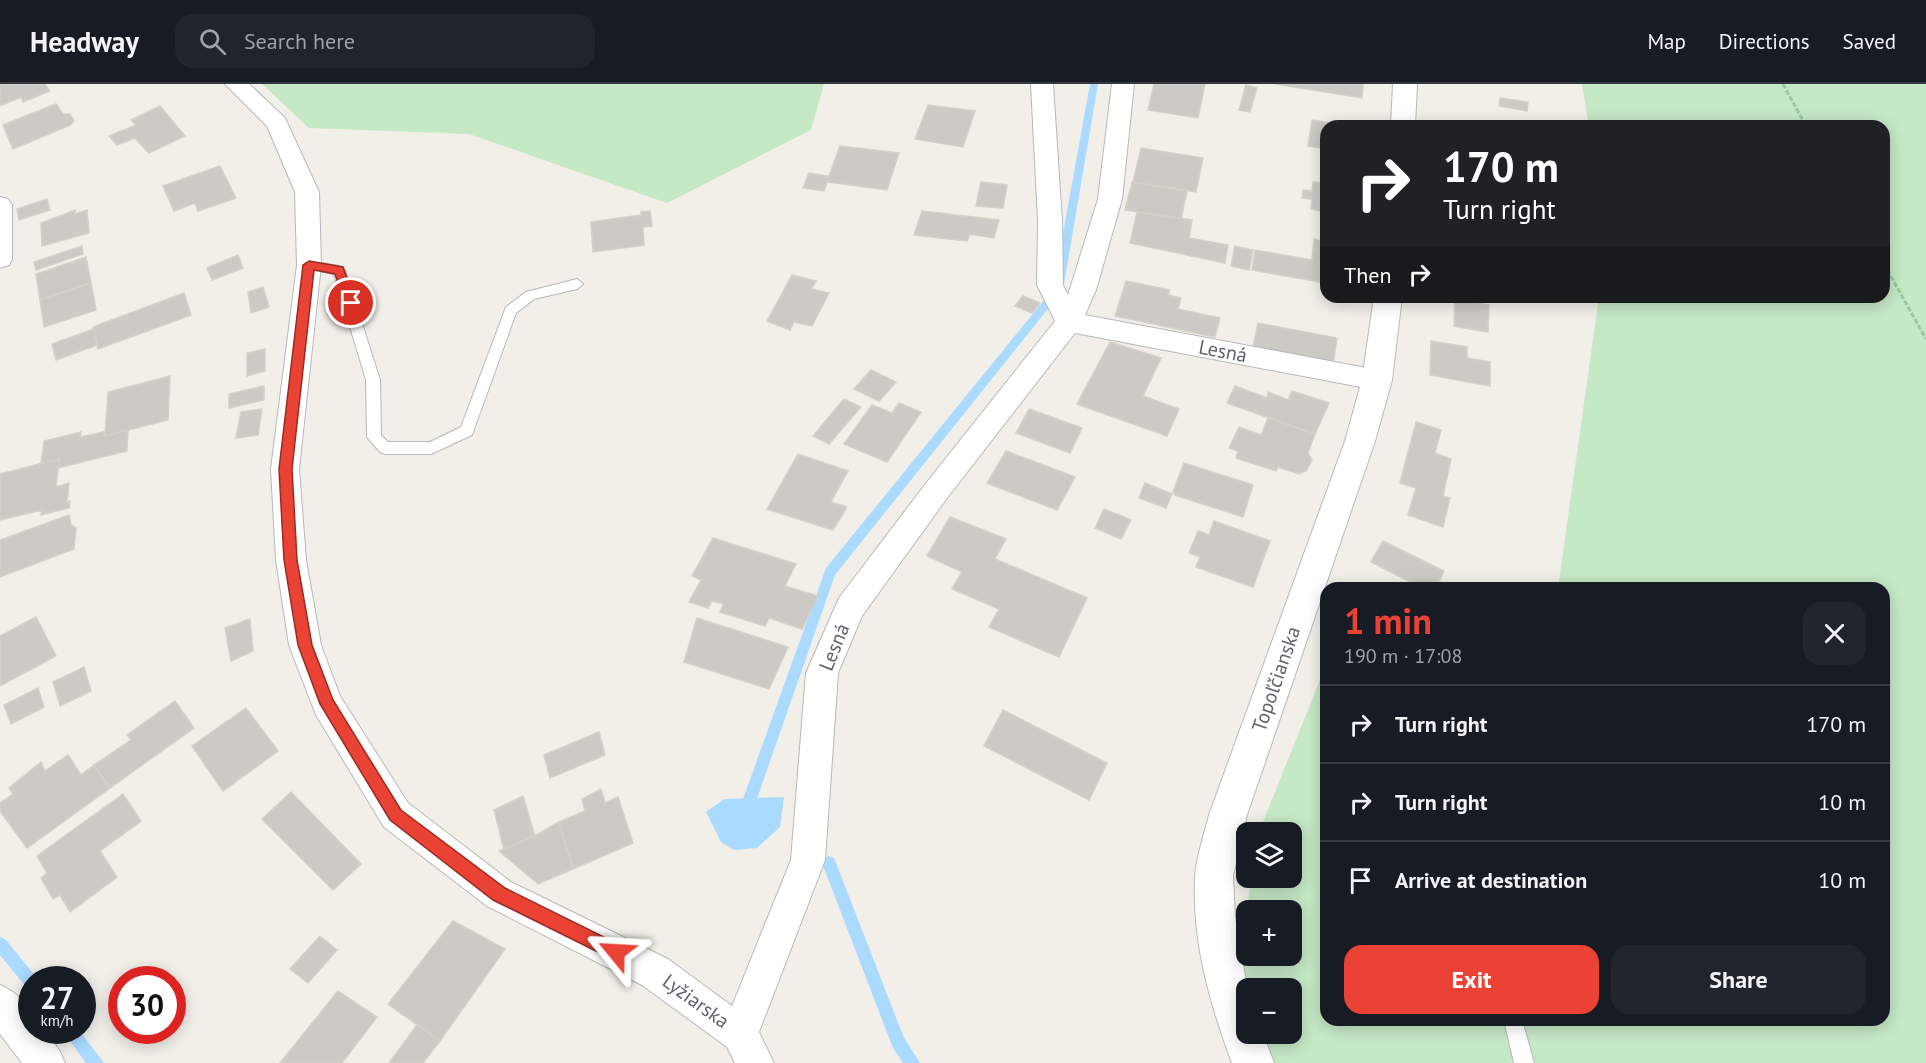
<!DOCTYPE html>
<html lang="en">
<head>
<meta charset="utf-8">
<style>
  :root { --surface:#171b24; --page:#20242c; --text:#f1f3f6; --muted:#9ea1a6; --line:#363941; --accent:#ea4335 }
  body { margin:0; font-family:"PT Sans",sans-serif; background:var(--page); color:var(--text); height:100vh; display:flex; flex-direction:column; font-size:22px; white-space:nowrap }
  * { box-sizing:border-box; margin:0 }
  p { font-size:20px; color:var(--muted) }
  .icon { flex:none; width:33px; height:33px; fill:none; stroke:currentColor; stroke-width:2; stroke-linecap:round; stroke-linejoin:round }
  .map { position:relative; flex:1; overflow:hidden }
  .sheet { position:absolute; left:1320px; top:498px; width:570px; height:444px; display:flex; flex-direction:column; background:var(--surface); border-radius:18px; box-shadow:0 3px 15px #0003 }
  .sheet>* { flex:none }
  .banner { position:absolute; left:1320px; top:36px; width:570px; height:183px; border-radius:18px; box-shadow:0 3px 15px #0003; background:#202124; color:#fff; overflow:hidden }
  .tools { position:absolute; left:1236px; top:738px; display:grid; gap:12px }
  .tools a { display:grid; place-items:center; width:66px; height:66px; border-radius:12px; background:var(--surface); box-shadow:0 3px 15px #0003; font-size:30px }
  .speed { position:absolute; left:18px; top:882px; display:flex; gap:12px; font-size:30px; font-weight:700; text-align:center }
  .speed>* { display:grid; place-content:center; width:78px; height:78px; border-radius:50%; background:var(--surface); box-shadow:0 3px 15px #0003; line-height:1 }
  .speed small { font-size:15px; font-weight:400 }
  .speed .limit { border:9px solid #d22; background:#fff; color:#111 }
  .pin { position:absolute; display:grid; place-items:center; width:51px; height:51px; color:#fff; margin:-26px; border:3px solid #fff; border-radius:50%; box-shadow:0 2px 6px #0007 }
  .me { position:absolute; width:66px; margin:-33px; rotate:297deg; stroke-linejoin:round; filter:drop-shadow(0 0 4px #0008) }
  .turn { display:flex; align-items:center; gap:21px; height:126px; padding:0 24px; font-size:27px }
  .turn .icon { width:78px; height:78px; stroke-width:2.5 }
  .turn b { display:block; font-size:42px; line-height:51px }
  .then { display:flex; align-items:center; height:57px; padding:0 24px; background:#0003; gap:12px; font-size:22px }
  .round { display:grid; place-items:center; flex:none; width:63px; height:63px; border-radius:18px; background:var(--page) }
  .head { display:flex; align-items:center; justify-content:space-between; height:102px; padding:0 24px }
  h1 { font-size:36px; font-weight:800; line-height:45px; color:var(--accent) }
  .primary-button { display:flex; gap:12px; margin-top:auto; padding:12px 24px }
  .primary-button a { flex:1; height:69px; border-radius:18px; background:var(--accent); color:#fff; font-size:24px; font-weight:800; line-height:69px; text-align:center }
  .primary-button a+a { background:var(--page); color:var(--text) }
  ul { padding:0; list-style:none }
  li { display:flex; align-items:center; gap:18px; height:78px; padding:0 24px; border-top:2px solid var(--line) }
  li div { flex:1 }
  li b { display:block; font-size:22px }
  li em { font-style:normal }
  header { display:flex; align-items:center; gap:36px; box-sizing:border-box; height:84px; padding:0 30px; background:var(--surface); border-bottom:2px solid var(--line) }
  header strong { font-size:28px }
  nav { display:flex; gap:33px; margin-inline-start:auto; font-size:21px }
  .search { width:420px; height:54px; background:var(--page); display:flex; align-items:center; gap:15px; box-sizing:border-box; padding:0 21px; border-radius:18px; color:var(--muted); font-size:22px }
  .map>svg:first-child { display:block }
</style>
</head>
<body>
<header>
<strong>Headway</strong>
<div class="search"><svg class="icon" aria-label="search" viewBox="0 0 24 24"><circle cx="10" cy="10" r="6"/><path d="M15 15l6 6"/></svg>Search here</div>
<nav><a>Map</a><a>Directions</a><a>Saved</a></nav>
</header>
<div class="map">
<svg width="1926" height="979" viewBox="0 0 1926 979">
  <rect width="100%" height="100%" fill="#f1efe8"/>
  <g fill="#c5e8c5">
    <path d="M262,0H824L811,46L667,119L469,50L309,44Z"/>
    <path d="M1582,0H1926V979H1270L1260,950H1292V904H1246L1239,886L1246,827V872H1292V826H1247L1251,794H1292V748H1259L1326,581V936H1884V504H1558L1599,213H1884V42H1589Z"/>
  </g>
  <path fill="#aadaff" d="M784,713L780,743L757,764L734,766L721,758L706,728L724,715Z"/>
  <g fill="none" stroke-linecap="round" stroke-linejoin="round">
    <g fill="#aadaff" fill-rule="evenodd">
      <path d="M1090,0H1098L1063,206L835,491L752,729L750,734L745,736L740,734L738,729L826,484L1053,205Z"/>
      <path d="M829,772L834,774L836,779L904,954L920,979H903L893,964L822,779L824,774Z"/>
      <path d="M0,853L5,855L37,894L38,896H32V906L27,904L0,871Z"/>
      <path d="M62,946H79L104,979H86Z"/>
    </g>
  </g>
  <g fill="#cccac5" stroke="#d6d1c6" stroke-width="1.5">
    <path d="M0,0H45L50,7L23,18L21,13L0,22Z"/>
    <path d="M1154,0H1205L1198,34L1148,26Z"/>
    <path d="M1275,0H1363L1362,14Z"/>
    <path d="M1246,1L1257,4L1250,28L1239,26Z"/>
    <path d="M1500,14L1528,18L1527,27L1499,22Z"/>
    <path d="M56,20L63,30H70L74,37L70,41L13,65L3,41Z"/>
    <path d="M928,21L975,27L963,63L915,55Z"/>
    <path d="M160,22L185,52L149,69L135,54L117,61L109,52L136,41L131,36Z"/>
    <path d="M1312,36L1352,42H1326V65L1308,62Z"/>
    <path d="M840,62L899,69L887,106L827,98Z"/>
    <path d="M1141,64L1203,74L1196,108L1133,98Z"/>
    <path d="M220,82L236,114L198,127L195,119L174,127L163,102Z"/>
    <path d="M809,89L829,92L824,107L803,104Z"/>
    <path d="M981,98L1007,101L1003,124L976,122Z"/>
    <path d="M1132,98L1187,107L1181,135L1125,126Z"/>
    <path d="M1313,98L1326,99V128L1311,125L1312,115L1302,114L1303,106L1312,107Z"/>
    <path d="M47,115L50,126L19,136L17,125Z"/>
    <path d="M75,126V130L87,126L89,149L42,162L41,139Z"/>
    <path d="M650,127L652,142L643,143L644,161L593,168L591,138L641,131V128Z"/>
    <path d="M922,127L999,136L994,154L970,150L967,157L914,151Z"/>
    <path d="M1137,128L1192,136L1189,154L1228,161L1225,179L1130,159Z"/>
    <path d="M1314,155L1326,158V199L1252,186L1255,166L1312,176Z"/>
    <path d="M82,162L83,170L36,186L34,178Z"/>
    <path d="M1235,162L1253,166L1249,186L1231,182Z"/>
    <path d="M238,171L243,184L212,196L207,184Z"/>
    <path d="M86,173L91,199L40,216L36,190Z"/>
    <path d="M792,191L816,197L811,205L829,209L812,242L794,238L790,246L767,237Z"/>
    <path d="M1126,197L1170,206L1168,211L1181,214L1178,225L1220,234L1215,253L1115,232Z"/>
    <path d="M91,199L96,226L44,243L40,216Z"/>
    <path d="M263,203L269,223L251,229L248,208Z"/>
    <path d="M184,209L191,231L98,265L93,243Z"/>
    <path d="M1023,212L1040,219L1032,229L1015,222Z"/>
    <path d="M1455,215L1489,221L1488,248L1454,242Z"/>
    <path d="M1258,239L1337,254L1333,279L1253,263Z"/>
    <path d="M94,245L97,261L56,276L52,260Z"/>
    <path d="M1431,257L1467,263V274L1490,278V302L1430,291Z"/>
    <path d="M1110,258L1161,274L1143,312L1179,325L1167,352L1077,320Z"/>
    <path d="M265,265V287L247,292V269Z"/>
    <path d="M871,286L896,298L879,317L854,305Z"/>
    <path d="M170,292L168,336L105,352L108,308Z"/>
    <path d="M264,302V316L229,324V310Z"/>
    <path d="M1235,302L1267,314L1268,308L1288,316L1292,307L1329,319L1315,350L1227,319Z"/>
    <path d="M844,315L861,323L829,360L813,352Z"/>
    <path d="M899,319L921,328L887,378L844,360L872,321L892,329Z"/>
    <path d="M262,325L258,351L236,354L241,328Z"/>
    <path d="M1029,325L1082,344L1070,369L1016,349Z"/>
    <path d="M1268,334L1315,350L1308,369L1312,376L1306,387L1299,390L1278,383L1276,387L1236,374L1238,367L1229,364L1239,343L1261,351Z"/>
    <path d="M1416,338L1441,346L1435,369L1451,375L1443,412L1450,414L1443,443L1408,431L1416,404L1400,399Z"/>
    <path d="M128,346L127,367L58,384L59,375L41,380L44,357L81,348L80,353L104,348L105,352Z"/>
    <path d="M1006,367L1075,393L1057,426L987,399Z"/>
    <path d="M798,370L848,387L831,418L847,423L833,446L767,425Z"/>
    <path d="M59,375L56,403L69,399L67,418L70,417L69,424L41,431L42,426L0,436V390Z"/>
    <path d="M1184,379L1253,401L1243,433L1175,411L1173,408Z"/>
    <path d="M1145,399L1172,410L1166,424L1139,414Z"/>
    <path d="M1104,425L1131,436L1121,455L1095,444Z"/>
    <path d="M69,431L71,441L76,444L74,465L0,493V456Z"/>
    <path d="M950,433L1006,455L995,475L1087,514L1059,573L989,543L999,525L952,505L962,488L927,472Z"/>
    <path d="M1214,437L1270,457L1253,503L1196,483L1200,473L1189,469L1198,447L1209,451Z"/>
    <path d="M713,454L796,480L785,502L818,512L802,545L769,534L765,542L720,528L724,520L712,517L708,524L689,518L701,496L692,492Z"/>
    <path d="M1383,457L1444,487L1436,504H1422L1371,478Z"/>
    <path d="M36,533L56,572L0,602V552Z"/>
    <path d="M697,534L788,563L769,605L684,578Z"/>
    <path d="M250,535L253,567L231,577L225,544Z"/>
    <path d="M84,583L91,607L60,622L53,598Z"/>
    <path d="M38,604L44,623L11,640L4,621Z"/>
    <path d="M175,617L194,644L110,704L94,681L131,656L127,651Z"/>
    <path d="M246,624L278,667L223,707L192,662Z"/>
    <path d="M1003,626L1107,679L1089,716L984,662Z"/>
    <path d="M599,648L605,671L550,694L544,671Z"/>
    <path d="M68,671L81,691L94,681L110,704L27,764L0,727V719L13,710L9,704L41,678L45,687Z"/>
    <path d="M601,705L605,719L618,713L633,759L573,785L559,738L585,727L582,715Z"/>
    <path d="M291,708L361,780L333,806L262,735Z"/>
    <path d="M123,710L141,737L100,767L117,793L70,828L60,811L53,815L41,794L47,789L37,772Z"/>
    <path d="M523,712L535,752L504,766L494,726Z"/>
    <path d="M559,738L573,785L538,800L499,767L535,752Z"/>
    <path d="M453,837L505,865L440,957L388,920Z"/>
    <path d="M320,852L337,866L308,899L290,885Z"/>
    <path d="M338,907L377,933L342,979H280Z"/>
    <path d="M417,941L440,957L423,979H389Z"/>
  </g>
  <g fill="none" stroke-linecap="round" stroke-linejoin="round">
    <g stroke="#b5b8bc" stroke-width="2">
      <g id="lane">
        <path d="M309,177L339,182L345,186L380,296L381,351L388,358H430L461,343L506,223L526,208L577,195L583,200L577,205L534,215L516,229L472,351L431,370H385L380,368L367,353L366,296L334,190L305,184L303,181Z"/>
        <path d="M1504,936H1522L1534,979H1514Z"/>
      </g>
    </g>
    <g stroke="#b5b8bc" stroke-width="2">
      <g id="street">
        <path d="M225,0H249L285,34L319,108L321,181L299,385L306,476L321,561L340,612L408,719L511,798L668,875L732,922L791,776L806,589L839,514L927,398L1055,237L1037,201L1038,137L1031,0H1053L1062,137L1063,201L1068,211L1098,115L1112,0H1134L1122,115L1096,206L1085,231L1377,286L1386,289L1390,296L1386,303L1377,306L1075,249L947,414L862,532L838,589L825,776L759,948L774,979H735L727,963L642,901L487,822L384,743L316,631L289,561L276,476L271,385L297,181L295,108L267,42Z"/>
        <path d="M0,113L8,115L12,121V175L9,181L0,184Z"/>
        <path d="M0,901C21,910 32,924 32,946H44L59,966L65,979H22L0,950Z"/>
      </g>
    </g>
    <g stroke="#b6babf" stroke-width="2">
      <g id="secondary">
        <path d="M1393,0H1417L1415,42H1391Z"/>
        <path d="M1374,213H1402L1392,296L1375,357L1247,731L1233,792L1235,833L1247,904L1246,950H1263L1274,979H1232C1210,920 1192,858 1195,794C1196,774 1204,751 1209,731L1345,357L1362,296Z"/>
      </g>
    </g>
    <g stroke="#9cc7a9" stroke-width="3" stroke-dasharray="5 2" stroke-linecap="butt">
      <path d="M1783,0L1806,42"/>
      <path d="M1884,180L1926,255"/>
    </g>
    <use href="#lane" fill="#fff" fill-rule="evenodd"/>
    <use href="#street" fill="#fff" fill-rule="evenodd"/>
    <use href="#secondary" fill="#fff" fill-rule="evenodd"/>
  </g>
  <path fill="#ea4335" stroke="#982c22" stroke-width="1.5" d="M309,177L343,183L356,219L355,222H346L335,190L314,186L292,385L297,476L312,561L333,616L401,726L505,804L622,862L624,868L622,874L616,876L610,874L493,816L390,736L320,620L298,561L284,476L279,385L303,181Z"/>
  <g text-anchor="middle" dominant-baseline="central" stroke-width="4.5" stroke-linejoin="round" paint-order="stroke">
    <g font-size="20" fill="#5f6368" stroke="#fff">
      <text transform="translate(1223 267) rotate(11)">Lesná</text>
      <text transform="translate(834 563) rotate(-68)">Lesná</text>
      <text transform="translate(1276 595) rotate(-71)">Topoľčianska</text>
      <text transform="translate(696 917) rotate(36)">Lyžiarska</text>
    </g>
  </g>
</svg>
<div class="tools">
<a><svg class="icon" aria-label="layers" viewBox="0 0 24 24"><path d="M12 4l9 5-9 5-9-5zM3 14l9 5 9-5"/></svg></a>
<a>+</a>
<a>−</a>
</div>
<div class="speed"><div>27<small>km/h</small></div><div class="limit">30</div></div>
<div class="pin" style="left:351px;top:219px;background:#d93025"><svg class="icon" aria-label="arrive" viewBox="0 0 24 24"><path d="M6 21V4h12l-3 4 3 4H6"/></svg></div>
<svg class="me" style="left:616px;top:868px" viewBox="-20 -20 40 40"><path d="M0-17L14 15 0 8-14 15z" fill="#ea4335" stroke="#fff" stroke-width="4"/></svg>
<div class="banner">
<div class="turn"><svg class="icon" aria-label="right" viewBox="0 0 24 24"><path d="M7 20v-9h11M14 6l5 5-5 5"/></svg><div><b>170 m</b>Turn right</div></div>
<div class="then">Then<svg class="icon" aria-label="right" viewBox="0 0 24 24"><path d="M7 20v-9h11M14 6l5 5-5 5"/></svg></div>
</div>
<section class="sheet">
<div class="head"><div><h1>1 min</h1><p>190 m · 17:08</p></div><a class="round"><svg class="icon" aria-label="close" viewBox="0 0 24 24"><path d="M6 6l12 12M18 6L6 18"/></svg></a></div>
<ul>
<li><svg class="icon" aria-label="right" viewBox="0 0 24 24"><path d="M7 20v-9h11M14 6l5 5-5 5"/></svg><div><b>Turn right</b></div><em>170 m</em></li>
<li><svg class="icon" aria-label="right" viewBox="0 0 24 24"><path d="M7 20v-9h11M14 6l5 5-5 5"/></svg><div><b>Turn right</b></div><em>10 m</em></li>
<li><svg class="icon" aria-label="arrive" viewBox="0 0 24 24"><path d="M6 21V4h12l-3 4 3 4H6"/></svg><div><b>Arrive at destination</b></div><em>10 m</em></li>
</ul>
<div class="primary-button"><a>Exit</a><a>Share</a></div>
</section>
</div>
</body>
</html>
